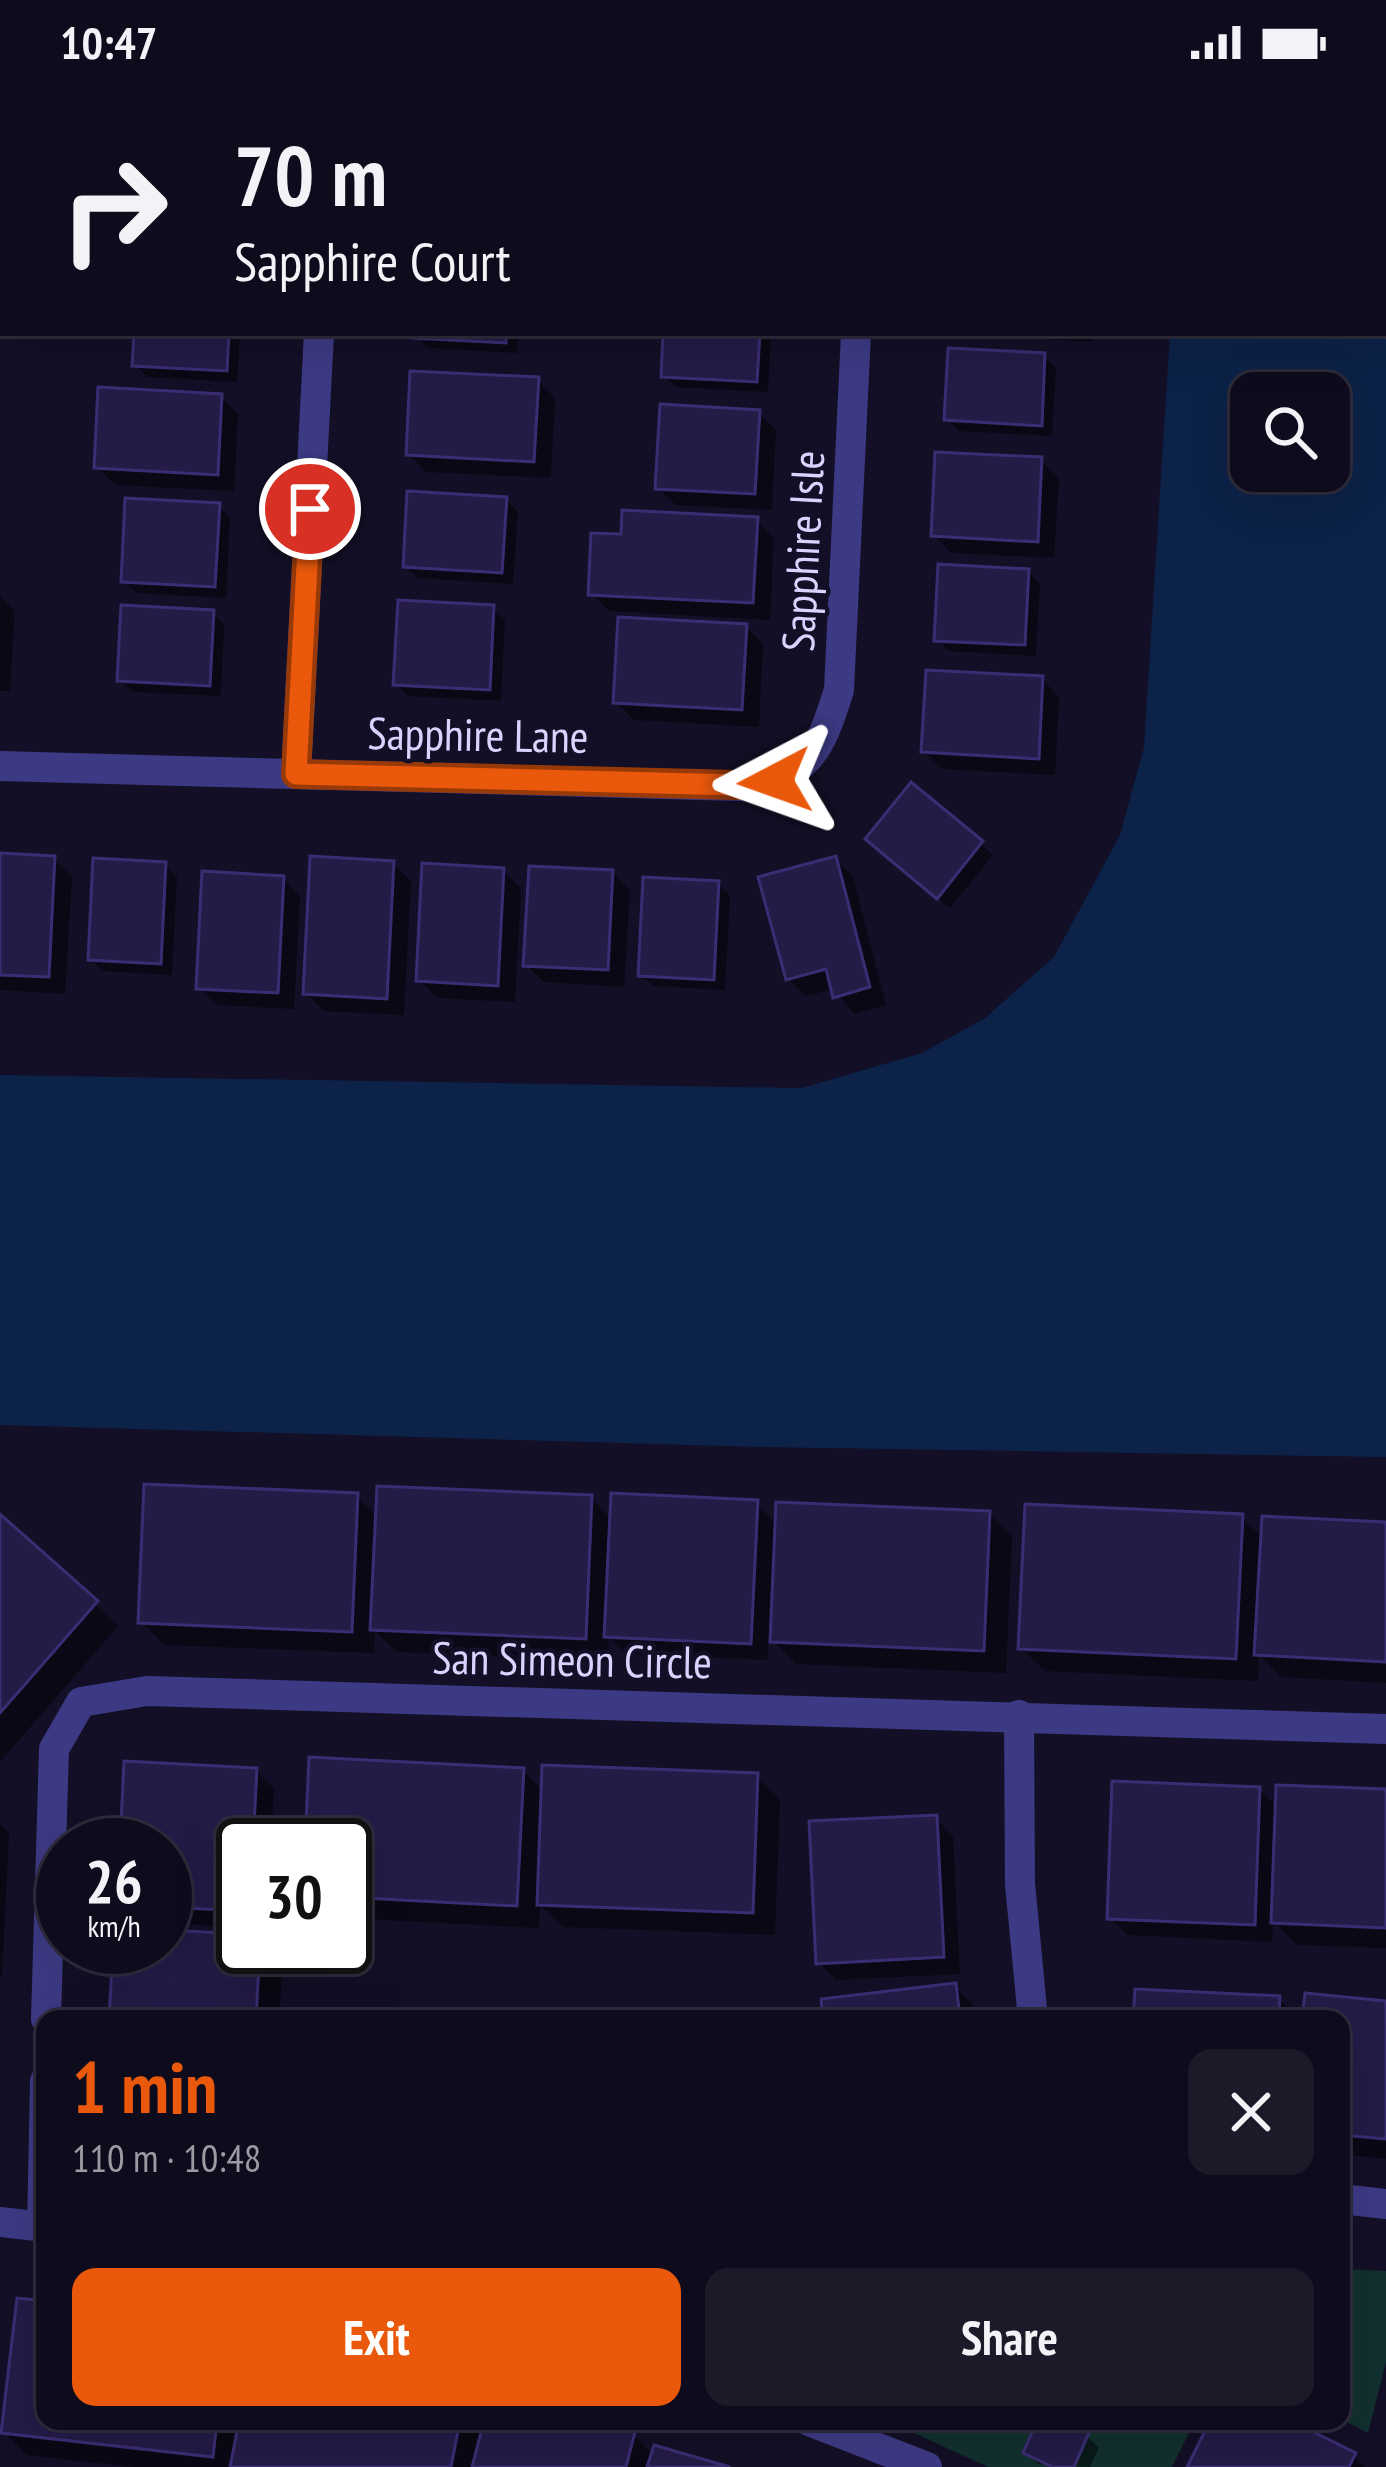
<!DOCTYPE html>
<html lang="en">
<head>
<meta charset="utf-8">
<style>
  :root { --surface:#0e0b1c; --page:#1c1929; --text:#f1f3f6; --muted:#9b9ba3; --line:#2e2b3b; --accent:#ea580c }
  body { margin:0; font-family:"PT Sans Narrow",sans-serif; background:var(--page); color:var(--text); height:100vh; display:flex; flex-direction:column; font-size:45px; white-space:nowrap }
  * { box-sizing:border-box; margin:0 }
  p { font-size:39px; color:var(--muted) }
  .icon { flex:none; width:66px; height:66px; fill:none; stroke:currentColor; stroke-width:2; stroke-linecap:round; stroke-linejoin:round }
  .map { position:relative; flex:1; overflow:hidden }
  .panel { position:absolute; left:36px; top:1926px; width:1314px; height:420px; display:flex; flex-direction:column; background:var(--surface); border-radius:24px; box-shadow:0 12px 48px #0002,0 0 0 3px var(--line) }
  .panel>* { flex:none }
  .banner { position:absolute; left:0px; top:0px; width:1386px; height:252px; box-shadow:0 12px 48px #0002,0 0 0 3px var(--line); background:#0e0b1c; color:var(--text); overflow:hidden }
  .controls { position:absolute; left:1230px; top:288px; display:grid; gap:24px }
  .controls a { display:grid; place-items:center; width:120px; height:120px; border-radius:24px; background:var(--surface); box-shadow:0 12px 48px #0002,0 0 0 3px var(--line); font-size:60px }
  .speed { position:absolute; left:36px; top:1734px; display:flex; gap:24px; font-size:60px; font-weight:700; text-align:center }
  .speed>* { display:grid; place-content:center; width:156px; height:156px; border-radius:50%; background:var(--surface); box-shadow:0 12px 48px #0002,0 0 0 3px var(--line); line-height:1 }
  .speed small { font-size:30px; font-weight:400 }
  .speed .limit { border:6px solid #111; border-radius:18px; background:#fff; color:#111 }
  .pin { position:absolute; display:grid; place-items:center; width:102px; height:102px; color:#fff; margin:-51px; border:6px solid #fff; border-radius:50%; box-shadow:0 3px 12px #0007 }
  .me { position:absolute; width:132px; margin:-66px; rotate:266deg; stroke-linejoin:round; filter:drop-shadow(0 0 9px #0008) }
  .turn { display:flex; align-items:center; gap:42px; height:252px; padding:0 36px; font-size:54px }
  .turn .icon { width:156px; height:156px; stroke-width:2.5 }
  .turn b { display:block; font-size:84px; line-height:102px }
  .round { display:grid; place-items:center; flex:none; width:126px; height:126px; border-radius:24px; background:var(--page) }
  .headline { display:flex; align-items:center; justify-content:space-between; height:204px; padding:0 36px }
  h1 { font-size:72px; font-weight:700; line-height:90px; color:var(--accent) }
  .cta { display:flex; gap:24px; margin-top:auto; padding:24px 36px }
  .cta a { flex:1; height:138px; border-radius:24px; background:var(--accent); color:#fff; font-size:48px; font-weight:700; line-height:138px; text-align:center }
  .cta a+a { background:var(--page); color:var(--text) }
  .status { display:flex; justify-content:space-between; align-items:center; height:84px; padding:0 60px; background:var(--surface); direction:ltr }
  .status svg { height:33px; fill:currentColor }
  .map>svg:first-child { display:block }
</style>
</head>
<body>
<div class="status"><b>10:47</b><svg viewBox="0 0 49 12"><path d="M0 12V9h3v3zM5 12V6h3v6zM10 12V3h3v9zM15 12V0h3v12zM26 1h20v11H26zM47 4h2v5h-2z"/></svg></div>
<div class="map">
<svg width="1386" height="2383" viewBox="0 0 1386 2383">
  <rect width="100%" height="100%" fill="#130f26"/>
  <g fill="#12302f">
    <path d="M1341,2185L1386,2187V2278L1368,2349L1341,2335Z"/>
    <path d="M888,2337H1195L1172,2383H988Z"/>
  </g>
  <path fill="#0c2248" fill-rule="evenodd" d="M1183,0H1386V1373L760,1363L0,1341V991L802,1004L922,969L985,934L1054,873L1120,751L1144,663L1170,249H1383V3H1183ZM1251,309H1329V387H1251Z"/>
  <g fill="#0007">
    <path d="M150,0H248L150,3Z"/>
    <path d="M426,0H539L426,3Z"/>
    <path d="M956,0H1110L956,3Z"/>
    <rect x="0" y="13" width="3" height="94"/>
    <rect x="0" y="132" width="3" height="96"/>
    <path d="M137,249H240L237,298L147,293L135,281Z"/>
    <path d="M415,249H518L517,269L427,264Z"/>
    <path d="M666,249H771L768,308L676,303L664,291Z"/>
    <path d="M958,249H1092V258Z"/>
    <path d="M1044,272L1056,284L1052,352L959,347L947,335Z"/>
    <path d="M537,296L555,314L551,394L426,388L409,370Z"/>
    <path d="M220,313L238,330L234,407L115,401L97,383Z"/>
    <path d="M758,328L776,346L772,426L676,421L658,404Z"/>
    <path d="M1041,376L1059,394L1054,474L951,469L934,451Z"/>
    <path d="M506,416L518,428L513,500L417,494L406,482Z"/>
    <path d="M218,422L230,434L226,514L136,509L124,497Z"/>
    <path d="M756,436L774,454L770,536L609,527L591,509L623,453Z"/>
    <path d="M1028,488L1040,500L1036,572L949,567L937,555Z"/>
    <path d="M0,512L15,527L10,607H0Z"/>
    <path d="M493,524L505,536L501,617L408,612L397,600Z"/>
    <path d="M213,529L224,541L221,612L132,608L120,596Z"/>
    <path d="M746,543L763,560L759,643L634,636L616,618Z"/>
    <path d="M1042,595L1059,613L1055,691L942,685L924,667Z"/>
    <path d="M912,702L993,771L950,824L880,767Z"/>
    <path d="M0,772L54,775L72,793L65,910L0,906Z"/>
    <path d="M835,775L853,793L886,921L854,930L834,905L806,912L788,895Z"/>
    <path d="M393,780L411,797L404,931L324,927L306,909Z"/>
    <path d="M165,781L177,793L172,891L102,887L91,875Z"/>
    <path d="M503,787L521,804L515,918L437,914L419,896Z"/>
    <path d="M612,788L630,806L624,903L544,898L526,881Z"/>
    <path d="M283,795L300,812L294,925L217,921L199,904Z"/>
    <path d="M718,800L730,812L725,906L653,902L641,891Z"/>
    <path d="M357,1412L378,1434L591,1414L613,1436L756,1419L778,1441L989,1430L1012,1453L1006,1589L796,1580L769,1553L767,1576L625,1570L609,1553L608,1577L397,1568L375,1547L374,1569L164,1561L141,1538Z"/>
    <path d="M1241,1433L1264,1455L1386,1441V1599L1281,1593L1259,1571L1258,1597L1045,1587L1021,1564Z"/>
    <path d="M0,1434L118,1542L0,1678Z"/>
    <path d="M256,1687L274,1704L271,1761H243V1843L165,1839V1761H123Z"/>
    <path d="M523,1687L544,1708L757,1692L780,1715L775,1851L563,1843L540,1821L539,1844L345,1834V1761H308Z"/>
    <path d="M1259,1705L1278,1725L1386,1708V1864L1297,1861L1273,1836L1272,1858L1128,1851L1110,1834Z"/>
    <path d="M935,1734L953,1752L960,1890L836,1896L819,1878Z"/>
    <path d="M0,1740L9,1749L2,1892H0Z"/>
    <path d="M165,1849L243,1853V1863H269L283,1877L279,1935H112L116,1863H165Z"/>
    <path d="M955,1903L972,1920L974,1935H826Z"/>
    <path d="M1279,1915L1297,1935H1136Z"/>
    <path d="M1386,1920V2075L1341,2070V1935H1305Z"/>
    <path d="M45,2220V2337H586L633,2351L654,2371L719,2383H132L27,2371L4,2348Z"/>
    <path d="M1041,2337H1055L1087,2352L1099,2364L1090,2383L1038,2380L1026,2369Z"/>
    <path d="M1213,2337H1285L1354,2372L1365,2383H1190Z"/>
  </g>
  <g fill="#241b47" stroke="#3b2d73" stroke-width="3">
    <path d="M953,0H1093L953,3Z"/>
    <path d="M134,249H229L227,287L132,282Z"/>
    <path d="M412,249H506V259L412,254Z"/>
    <path d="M663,249H760L757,298L661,293Z"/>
    <path d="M948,264L1045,269L1042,342L944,336Z"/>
    <path d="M410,287L539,293L534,378L406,371Z"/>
    <path d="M98,303L222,310L218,391L94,384Z"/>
    <path d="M660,320L760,326L755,410L655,405Z"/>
    <path d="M935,368L1042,373L1038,458L931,452Z"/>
    <path d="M407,407L507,413L502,489L403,483Z"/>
    <path d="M125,414L220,419L215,503L121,498Z"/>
    <path d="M622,426L758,433L753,519L588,511L591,449L621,450Z"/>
    <path d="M938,480L1029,485L1025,561L934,557Z"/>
    <path d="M398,516L494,521L490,606L393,601Z"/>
    <path d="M121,521L214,526L210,602L117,597Z"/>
    <path d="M618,533L747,540L742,626L613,619Z"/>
    <path d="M926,586L1043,592L1039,675L921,668Z"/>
    <path d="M911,698L983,757L937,815L865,755Z"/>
    <path d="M0,769L55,772L49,893L0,891Z"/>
    <path d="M310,772L394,777L387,915L303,910Z"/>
    <path d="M836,772L870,903L833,914L826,885L786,896L758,793Z"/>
    <path d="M93,774L166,778L161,880L88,876Z"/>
    <path d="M422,779L504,784L498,902L416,897Z"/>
    <path d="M529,782L613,786L608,886L523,882Z"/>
    <path d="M202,787L284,792L278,909L196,905Z"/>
    <path d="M643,793L719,797L714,896L638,892Z"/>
    <path d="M144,1400L358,1409L352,1548L138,1539Z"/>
    <path d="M377,1402L592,1411L586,1555L370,1546Z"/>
    <path d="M611,1409L758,1416L751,1560L604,1553Z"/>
    <path d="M776,1418L990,1427L984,1567L770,1558Z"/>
    <path d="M1025,1420L1243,1430L1236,1575L1018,1565Z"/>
    <path d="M0,1430L98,1517L0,1629Z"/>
    <path d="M1262,1432L1386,1438V1578L1254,1571Z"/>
    <path d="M309,1673L524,1684L517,1822L345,1813V1761H305Z"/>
    <path d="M124,1677L257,1684L253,1761H243V1827L165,1823V1761H120Z"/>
    <path d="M542,1681L758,1689L753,1829L537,1821Z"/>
    <path d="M1112,1697L1260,1703L1255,1841L1107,1835Z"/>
    <path d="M1276,1701L1386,1705V1844L1271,1839Z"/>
    <path d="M937,1731L944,1873L816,1880L809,1737Z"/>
    <path d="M165,1846L243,1850V1863H260L256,1935H109L113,1863H165Z"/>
    <path d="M956,1899L960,1935H823L821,1915Z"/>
    <path d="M1135,1905L1280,1912L1279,1935H1133Z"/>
    <path d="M1305,1909L1386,1917V2055L1341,2051V1935H1302Z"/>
    <path d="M17,2214L45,2217V2337H217L213,2373L1,2349Z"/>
    <path d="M239,2337H460L451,2383H230Z"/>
    <path d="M484,2337H592L635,2348L626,2383H472Z"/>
    <path d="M1037,2337H1062L1089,2349L1074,2383H1053L1023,2369Z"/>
    <path d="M1210,2337H1291L1356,2369L1349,2383H1187Z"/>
    <path d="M654,2361L730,2383H647Z"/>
  </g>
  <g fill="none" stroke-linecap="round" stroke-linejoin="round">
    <g stroke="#3d3a85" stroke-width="30">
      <path d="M331,3V0"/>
      <path d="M865,3V0"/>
      <path d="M0,682L738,702C808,693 819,670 839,606L856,249"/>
      <path d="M296,690L319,249"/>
      <path d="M1019,1631L1020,1800L1033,1935"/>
      <path d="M46,1935L54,1665L81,1618L147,1607L1386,1645"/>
      <path d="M1341,2115L1386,2120"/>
      <path d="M0,2138L45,2143"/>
      <path d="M42,2142L45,1997"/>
      <path d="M809,2337L927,2383"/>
    </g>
  </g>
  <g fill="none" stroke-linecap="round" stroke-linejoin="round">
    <g stroke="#983908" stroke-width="30">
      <path id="route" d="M310,425L296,690L738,701L775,697"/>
    </g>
    <use href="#route" stroke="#ea580c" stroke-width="21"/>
  </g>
  <g text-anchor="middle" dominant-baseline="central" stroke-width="9" stroke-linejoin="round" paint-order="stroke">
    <g font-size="45" fill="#d9d4ff" stroke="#130f26">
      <text transform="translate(802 467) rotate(-87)">Sapphire Isle</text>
      <text transform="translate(478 650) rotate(1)">Sapphire Lane</text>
      <text transform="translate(572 1575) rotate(1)">San Simeon Circle</text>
    </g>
  </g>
</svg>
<div class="controls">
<a><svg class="icon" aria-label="search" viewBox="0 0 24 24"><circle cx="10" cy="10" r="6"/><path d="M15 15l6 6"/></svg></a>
</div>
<div class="speed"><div>26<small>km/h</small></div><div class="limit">30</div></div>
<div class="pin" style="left:310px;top:425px;background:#d93025"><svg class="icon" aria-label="arrive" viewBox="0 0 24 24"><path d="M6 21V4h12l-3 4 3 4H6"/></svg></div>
<svg class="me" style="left:775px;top:697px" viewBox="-20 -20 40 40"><path d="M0-17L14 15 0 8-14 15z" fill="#ea580c" stroke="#fff" stroke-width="4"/></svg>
<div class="banner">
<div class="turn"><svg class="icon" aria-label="right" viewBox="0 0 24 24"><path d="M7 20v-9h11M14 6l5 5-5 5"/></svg><div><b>70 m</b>Sapphire Court</div></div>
</div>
<section class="panel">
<div class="headline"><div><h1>1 min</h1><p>110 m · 10:48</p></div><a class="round"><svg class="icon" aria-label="close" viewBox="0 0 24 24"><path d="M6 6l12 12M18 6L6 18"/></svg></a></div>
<div class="cta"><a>Exit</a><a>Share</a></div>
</section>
</div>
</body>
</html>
